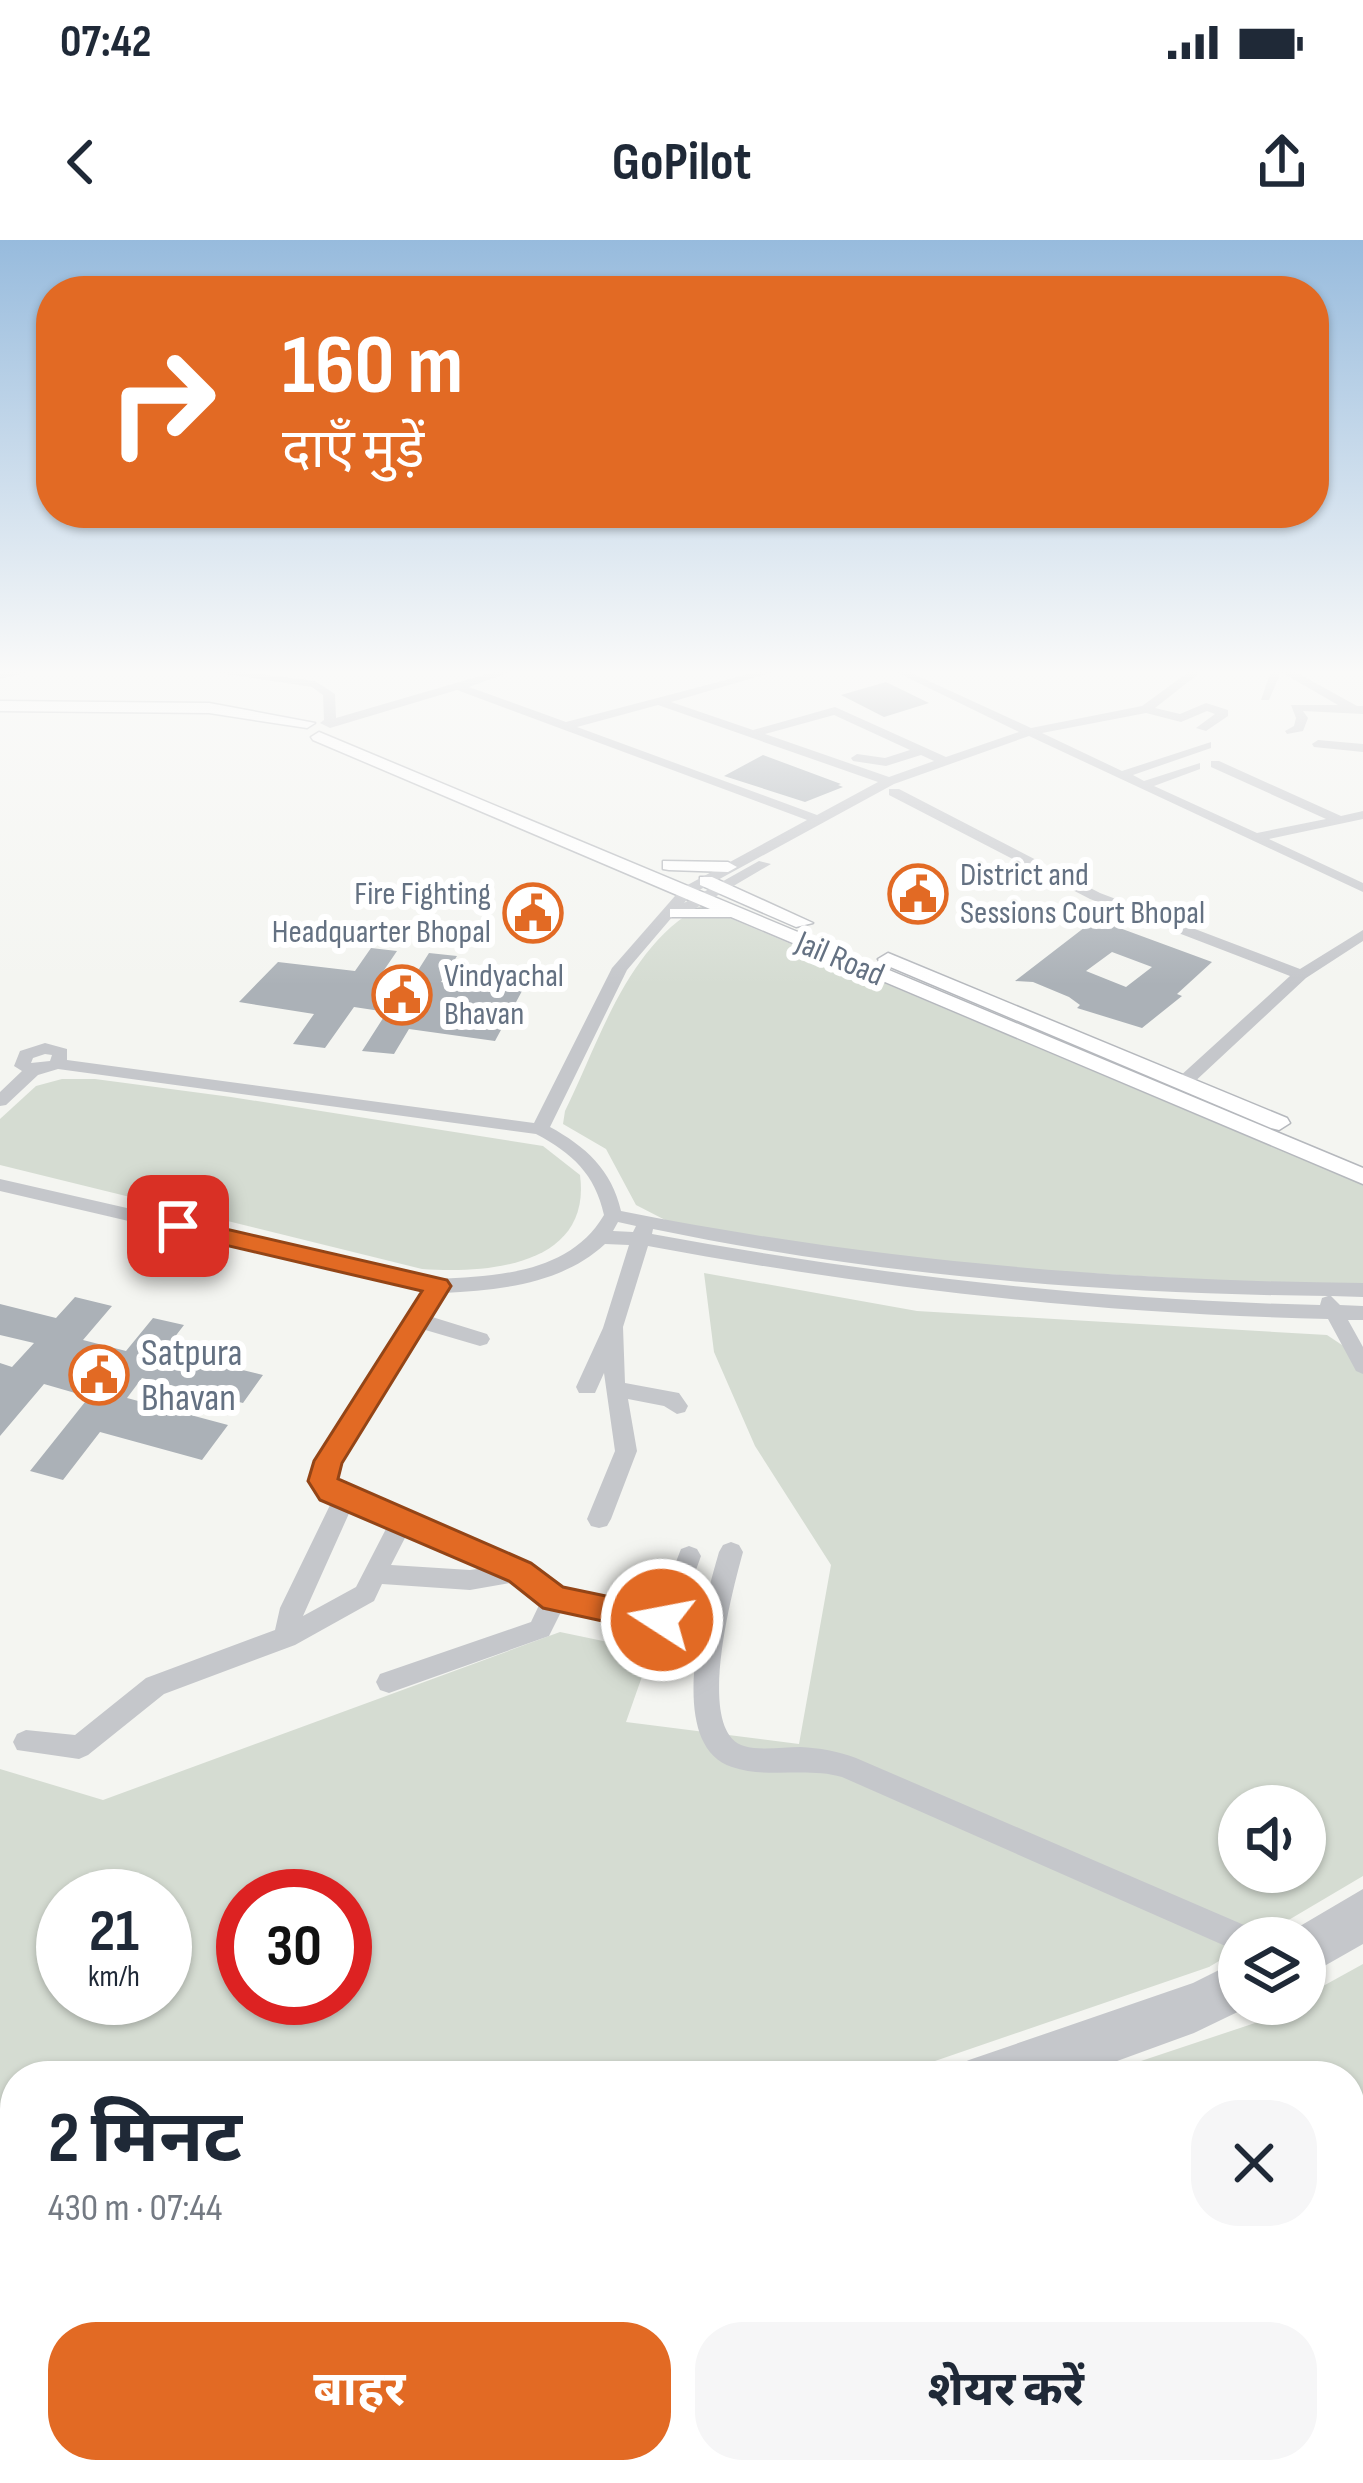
<!DOCTYPE html>
<html lang="hi">
<head>
<meta charset="utf-8">
<style>
  :root { --surface:#fff; --page:#f6f6f7; --text:#1f2937; --muted:#747a83; --accent:#e26a24 }
  body { margin:0; font-family:"Sofia Sans Condensed","Noto Sans Devanagari",sans-serif; background:var(--page); color:var(--text); height:100vh; display:flex; flex-direction:column; font-size:45px; white-space:nowrap }
  * { box-sizing:border-box; margin:0 }
  p { font-size:39px; color:var(--muted) }
  .icon { flex:none; width:66px; height:66px; fill:none; stroke:currentColor; stroke-width:2; stroke-linecap:round; stroke-linejoin:round }
  .map { position:relative; flex:1; overflow:hidden }
  .side { position:absolute; left:0px; top:1821px; width:1365px; height:423px; display:flex; flex-direction:column; background:var(--surface); border-radius:48px 48px 0 0; box-shadow:0 3px 9px #0004 }
  .side>* { flex:none }
  .banner { position:absolute; left:36px; top:36px; width:1293px; height:252px; border-radius:48px; box-shadow:0 3px 9px #0004; background:#e26a24; color:#fff; overflow:hidden }
  .fabs { position:absolute; left:1218px; top:1545px; display:grid; gap:24px }
  .fabs a { display:grid; place-items:center; width:108px; height:108px; border-radius:50%; background:var(--surface); box-shadow:0 3px 9px #0004; font-size:60px }
  .speed { position:absolute; left:36px; top:1629px; display:flex; gap:24px; font-size:60px; font-weight:700; text-align:center }
  .speed>* { display:grid; place-content:center; width:156px; height:156px; border-radius:50%; background:var(--surface); box-shadow:0 3px 9px #0004; line-height:1 }
  .speed small { font-size:30px; font-weight:400 }
  .speed .limit { border:18px solid #d22; background:#fff; color:#111 }
  .pin { position:absolute; display:grid; place-items:center; width:102px; height:102px; color:#fff; margin:-51px; border-radius:24px; box-shadow:0 6px 18px #0006 }
  .me { position:absolute; width:132px; margin:-66px; rotate:281deg; stroke-linejoin:round; filter:drop-shadow(0 0 9px #0008) }
  .turn { display:flex; align-items:center; gap:42px; height:252px; padding:0 48px; font-size:54px }
  .turn .icon { width:156px; height:156px; stroke-width:2.5 }
  .turn b { display:block; font-size:84px; line-height:102px }
  .round { display:grid; place-items:center; flex:none; width:126px; height:126px; border-radius:48px; background:var(--page) }
  .summary { display:flex; align-items:center; justify-content:space-between; height:204px; padding:0 48px }
  h1 { font-size:72px; font-weight:700; line-height:90px }
  .action { display:flex; gap:24px; margin-top:auto; padding:24px 48px }
  .action a { flex:1; height:138px; border-radius:48px; background:var(--accent); color:#fff; font-size:48px; font-weight:700; line-height:138px; text-align:center }
  .action a+a { background:var(--page); color:var(--text) }
  .status { display:flex; justify-content:space-between; align-items:center; height:84px; padding:0 60px; background:var(--surface); direction:ltr }
  .status svg { height:33px; fill:currentColor }
  header { display:flex; justify-content:space-between; align-items:center; height:156px; padding:0 48px; background:var(--surface); font-size:54px; font-weight:700 }
  .map>svg:first-child { display:block }
</style>
</head>
<body>
<div class="status"><b>07:42</b><svg viewBox="0 0 49 12"><path d="M0 12V9h3v3zM5 12V6h3v6zM10 12V3h3v9zM15 12V0h3v12zM26 1h20v11H26zM47 4h2v5h-2z"/></svg></div>
<header><svg class="icon" aria-label="back" viewBox="0 0 24 24"><path d="M15 5l-7 7 7 7"/></svg>GoPilot<svg class="icon" aria-label="share" viewBox="0 0 24 24"><path d="M12 15V3M7 8l5-5 5 5M5 13v7h14v-7"/></svg></header>
<div class="map">
<svg width="1363" height="2243" viewBox="0 0 1363 2243">
  <rect width="100%" height="100%" fill="#f4f5f1"/>
  <g fill="#d5dcd2" fill-rule="evenodd">
    <path d="M701,666L1363,945V1049L913,1023L671,983L636,965L606,909L563,884L565,871C600,800 627,706 701,666Z"/>
    <path d="M62,839H95L231,857L543,906L580,935C592,1025 489,1034 422,1029L0,925V879L36,846Z"/>
    <path d="M704,1033L917,1071L1327,1095L1357,1115L1363,1127V1636L1258,1698H1239V1709L1209,1727L903,1832L872,1836H15V1900H0V1529L103,1560L560,1392L651,1411L626,1482L799,1504L831,1325L755,1206L714,1112ZM1239,1566H1305V1632H1239ZM63,1656H165V1758H63ZM243,1656H345V1758H243Z"/>
    <path d="M1363,1724V2243H0V1963L15,1962V2229H1350V1836H1096L1261,1781L1291,1764H1305V1756Z"/>
  </g>
  <g fill="#abb1b7" fill-rule="evenodd">
    <path d="M886,442L929,463L884,477L841,455Z"/>
    <path d="M763,515L841,544L838,545L843,547L805,562L724,536Z"/>
    <path d="M1106,683L1212,722L1177,754L1182,756L1142,788L1077,768L1080,765L1069,757L1033,742L1015,741L1089,684ZM1112,712L1152,727L1126,747L1086,731Z"/>
    <path d="M371,708L397,711L378,739L410,743L429,713L457,716L441,742L522,751L495,801L409,789L394,814L362,811L387,772L354,767L325,808L293,804L314,774L239,762L278,722L355,731Z"/>
    <path d="M75,1057L112,1066L83,1100L126,1111L153,1078L184,1085L164,1111L263,1135L243,1163L142,1138L127,1158L228,1185L202,1220L100,1192L63,1240L30,1231L89,1157L44,1144L0,1196V1123L12,1127L34,1103L0,1095V1064L56,1078Z"/>
  </g>
  <g fill="none" stroke-linecap="round" stroke-linejoin="round">
    <g stroke="#b5b8bd" stroke-width="3">
      <g id="major">
        <path d="M0,461L209,463L315,483L307,488L209,473L0,471Z"/>
        <path d="M319,492L1363,928V944L731,677H670V669H710L313,500L311,497Z"/>
        <path d="M663,621L728,622L737,627L728,632L669,630L663,629Z"/>
        <path d="M700,637H712L813,683L796,687L700,645Z"/>
        <path d="M888,713L1287,878L1290,883L1279,890L1271,888L881,723L878,719Z"/>
      </g>
    </g>
    <g fill="#c5c7cb" fill-rule="evenodd">
      <path d="M11,431H33L0,439V433Z"/>
      <path d="M206,431H236L315,441L335,454L336,478L497,431H513L469,447L566,482L760,431H777L671,462L753,490L835,467L946,517L1019,492L894,431H907L1031,488L1142,466L1190,431H1202L1155,468L1180,474L1206,463L1228,470V476L1206,491L1196,488L1215,474L1207,471L1181,482L1146,473L1042,493L1122,531L1211,502V508L1133,535L1144,541L1200,523V529L1154,546L1257,593L1326,579L1211,527V521H1219L1341,576L1363,571V579L1269,599L1363,643V652L1029,496L894,544L692,654L684,663L759,621L771,624L691,671L679,669L627,730L550,887C585,906 612,930 621,971C867,1020 1113,1041 1363,1043V1057L1331,1056L1340,1065L1363,1066V1080H1348L1363,1107V1134L1356,1131L1328,1079C1099,1074 873,1048 648,1006L623,1087L625,1143L679,1153L688,1166L685,1172L677,1174L664,1166L628,1159L637,1211L611,1279L607,1286L599,1288L591,1286L587,1279L615,1211L604,1133L595,1153H579L576,1147L603,1088L629,1005L605,1004C562,1044 500,1050 444,1053L429,1076L487,1094L490,1099L487,1104L480,1106L422,1089L334,1231L340,1245L528,1325L562,1349L654,1370L658,1368L681,1309L689,1306L697,1309L701,1316L677,1383L654,1390L562,1370L549,1396L389,1453L380,1450L376,1442L380,1434L531,1382L541,1361L516,1342L470,1350L382,1344L374,1361L295,1405L164,1454L88,1515L79,1519L17,1510L13,1502L17,1494L26,1490L75,1495L146,1438L275,1390L280,1368L332,1261L323,1257L312,1231L425,1050L0,951V939L438,1039C498,1036 570,1033 604,975C595,934 572,913 536,894L58,829L38,835L6,865L0,866V852L22,831L14,826L20,811L45,803L67,809V820L534,883L612,728L682,648L807,580L457,450L330,488L320,483L324,480L323,455L312,447ZM658,465L878,542L817,575L577,487ZM834,475L910,510L885,518L857,514L851,518L853,521L886,526L921,515L934,521L889,537L765,494ZM45,814L52,815L50,821L31,823L33,818ZM618,982L636,986L633,992L613,991ZM653,989C875,1035 1101,1054 1328,1056L1322,1058L1320,1065C1095,1060 873,1035 652,994ZM351,1269L388,1285L356,1347L303,1376ZM407,1294L485,1328L470,1330L391,1325Z"/>
      <path d="M1271,431H1294L1357,466H1363V474L1303,471L1308,478L1303,491L1287,494L1285,491L1294,486L1296,478L1291,465H1338L1281,432L1269,460H1261Z"/>
      <path d="M1318,500L1363,504V512L1314,507L1312,504Z"/>
      <path d="M889,549H899L1100,653L1300,729L1363,690V701L1306,738L1190,846H1178V838L1290,736L1090,659L889,555Z"/>
      <path d="M731,1302L739,1305L743,1312C733,1349 694,1491 744,1506C762,1511 783,1507 800,1507C820,1508 837,1511 856,1518L1251,1688L1256,1698H1239V1712L842,1537C806,1527 767,1539 732,1527C663,1504 705,1361 719,1312L723,1305Z"/>
      <path d="M1363,1649V1704L1305,1737V1698H1291L1295,1689Z"/>
      <path d="M1239,1720V1764L1250,1766L1194,1793L1076,1836H953L958,1825L969,1820L1193,1743Z"/>
      <path d="M15,1903V1953L0,1955V1905Z"/>
    </g>
    <use href="#major" fill="#fff" fill-rule="evenodd"/>
  </g>
  <linearGradient id="sky" x2="0" y2="1"><stop stop-color="#97bbdd"/><stop offset="0.58" stop-color="#fafaf9"/><stop offset="1" stop-color="#fafaf9" stop-opacity="0"/></linearGradient>
  <rect width="1363" height="745" fill="url(#sky)"/>
  <path fill="#e26a24" stroke="#934517" stroke-width="3" d="M178,978L447,1040L451,1046L342,1223L338,1239L531,1323L563,1347L673,1370L678,1380L673,1390L662,1394L543,1368L509,1341L320,1260L308,1241L314,1221L422,1051L169,992L165,986Z"/>
  <defs>
    <g id="civic-ring" transform="scale(3)"><circle r="9.5" fill="#fff" stroke="#e26a24" stroke-width="1.5"/><path d="M-.6-6.5H3V-4.5H.6V-3L4-1V1h2V6H-6V1h2V-1L-.6-3ZM-1.2 2.5V6h2.4V2.5Z" fill="#e26a24"/></g>
  </defs>
  <g fill-rule="evenodd">
    <use href="#civic-ring" x="918" y="654"/>
    <use href="#civic-ring" x="533" y="673"/>
    <use href="#civic-ring" x="402" y="755"/>
    <use href="#civic-ring" x="99" y="1135"/>
  </g>
  <g text-anchor="middle" dominant-baseline="central" stroke-width="12" stroke-linejoin="round" paint-order="stroke">
    <g font-size="33" fill="#647182" stroke="#fff" text-anchor="start">
      <text x="960" y="635">District and<tspan x="960" dy="38">Sessions Court Bhopal</tspan></text>
      <text x="491" y="654" text-anchor="end">Fire Fighting<tspan x="491" dy="38">Headquarter Bhopal</tspan></text>
      <text x="444" y="736">Vindyachal<tspan x="444" dy="38">Bhavan</tspan></text>
    </g>
    <g font-size="33" fill="#647182" stroke="#fff">
      <text transform="translate(840 719) rotate(23)">Jail Road</text>
    </g>
    <g font-size="39" fill="#647182" stroke="#fff" text-anchor="start">
      <text x="141" y="1113">Satpura<tspan x="141" dy="45">Bhavan</tspan></text>
    </g>
  </g>
</svg>
<div class="fabs">
<a><svg class="icon" aria-label="sound" viewBox="0 0 24 24"><path d="M4 9h4l5-4v14l-5-4H4zM17 9q2 3 0 6"/></svg></a>
<a><svg class="icon" aria-label="layers" viewBox="0 0 24 24"><path d="M12 4l9 5-9 5-9-5zM3 14l9 5 9-5"/></svg></a>
</div>
<div class="speed"><div>21<small>km/h</small></div><div class="limit">30</div></div>
<div class="pin" style="left:178px;top:986px;background:#d93025"><svg class="icon" aria-label="arrive" viewBox="0 0 24 24"><path d="M6 21V4h12l-3 4 3 4H6"/></svg></div>
<svg class="me" style="left:662px;top:1380px" viewBox="-20 -20 40 40"><circle r="17" fill="#e26a24" stroke="#fff" stroke-width="3"/><path d="M0-11L8 9 0 5-8 9z" fill="#fff"/></svg>
<div class="banner">
<div class="turn"><svg class="icon" aria-label="right" viewBox="0 0 24 24"><path d="M7 20v-9h11M14 6l5 5-5 5"/></svg><div><b>160 m</b>दाएँ मुड़ें</div></div>
</div>
<section class="side">
<div class="summary"><div><h1>2 मिनट</h1><p>430 m · 07:44</p></div><a class="round"><svg class="icon" aria-label="close" viewBox="0 0 24 24"><path d="M6 6l12 12M18 6L6 18"/></svg></a></div>
<div class="action"><a>बाहर</a><a>शेयर करें</a></div>
</section>
</div>
</body>
</html>
